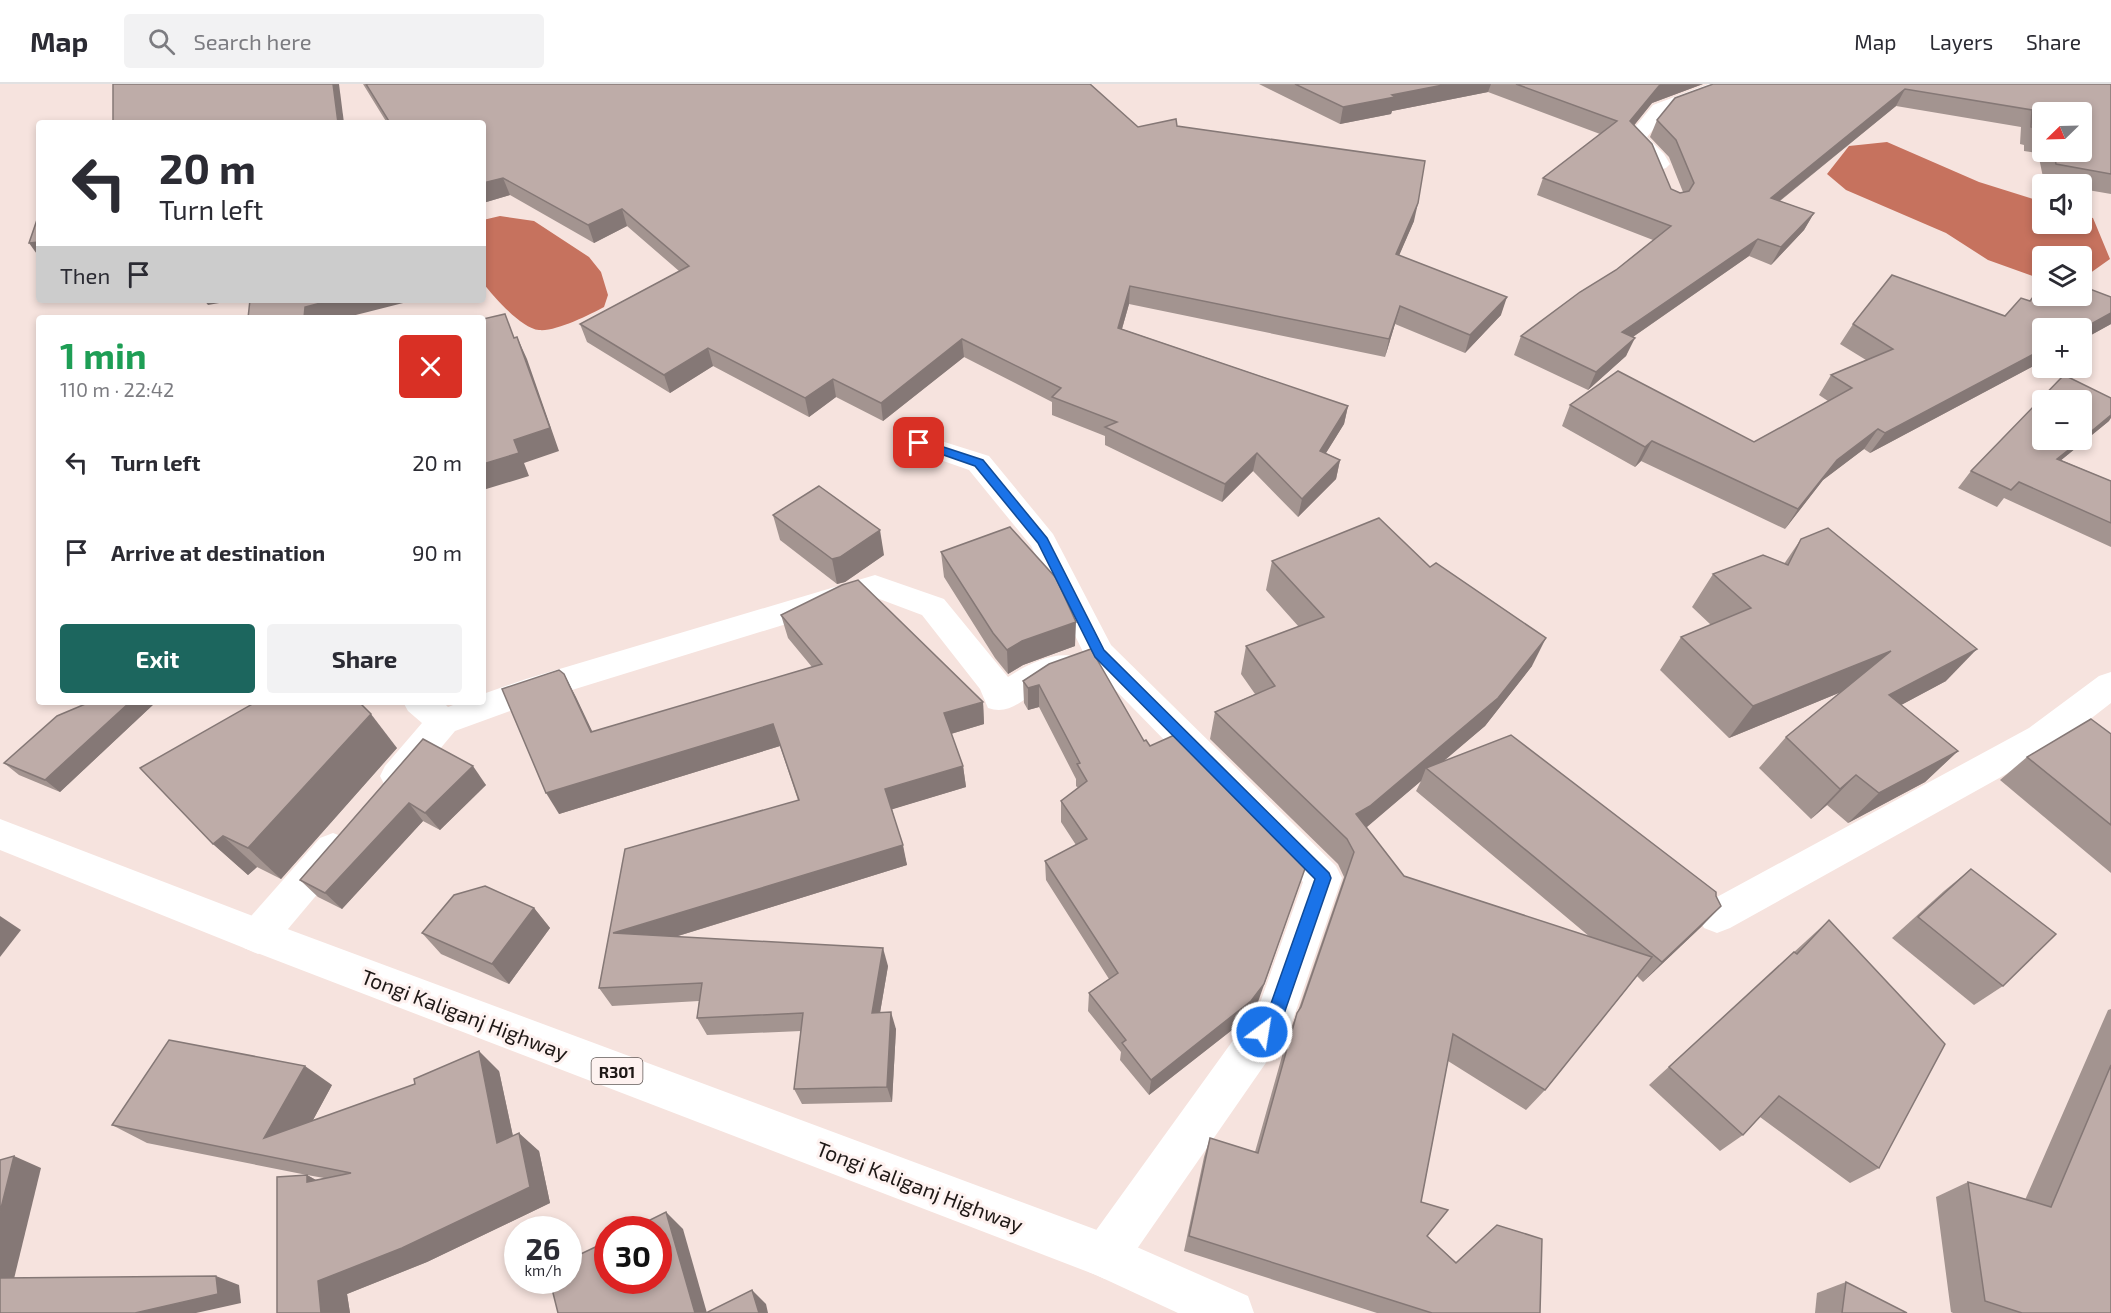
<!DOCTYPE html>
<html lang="en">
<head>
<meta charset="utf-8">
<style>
  :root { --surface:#fff; --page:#f2f2f3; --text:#2b2b33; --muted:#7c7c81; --line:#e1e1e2; --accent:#1c665e }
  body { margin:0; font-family:"Exo 2",sans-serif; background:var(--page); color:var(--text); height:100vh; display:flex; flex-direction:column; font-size:22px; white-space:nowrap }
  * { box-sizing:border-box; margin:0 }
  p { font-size:20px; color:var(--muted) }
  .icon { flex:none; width:33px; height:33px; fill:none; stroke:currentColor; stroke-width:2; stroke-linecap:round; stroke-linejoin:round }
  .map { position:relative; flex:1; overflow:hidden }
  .side { position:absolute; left:36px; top:231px; width:450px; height:390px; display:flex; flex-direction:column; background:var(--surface); border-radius:6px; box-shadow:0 3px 9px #0003 }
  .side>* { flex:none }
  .hud { position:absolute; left:36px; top:36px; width:450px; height:183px; border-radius:6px; box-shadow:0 3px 9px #0003; background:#fff; color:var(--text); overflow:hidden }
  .needle { width:39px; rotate:247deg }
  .buttons { position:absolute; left:2032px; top:18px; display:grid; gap:12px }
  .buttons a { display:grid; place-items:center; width:60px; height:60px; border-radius:6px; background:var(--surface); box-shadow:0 3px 9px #0003; font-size:30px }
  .speed { position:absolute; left:504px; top:1132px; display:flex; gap:12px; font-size:30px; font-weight:700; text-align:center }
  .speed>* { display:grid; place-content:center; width:78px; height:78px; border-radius:50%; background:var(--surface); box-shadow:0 3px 9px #0003; line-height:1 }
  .speed small { font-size:15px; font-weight:400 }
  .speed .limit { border:9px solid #d22; background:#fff; color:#111 }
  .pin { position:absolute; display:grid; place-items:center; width:51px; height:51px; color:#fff; margin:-26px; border-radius:12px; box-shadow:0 3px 9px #0006 }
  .me { position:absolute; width:66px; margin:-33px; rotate:31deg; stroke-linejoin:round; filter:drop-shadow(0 0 4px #0008) }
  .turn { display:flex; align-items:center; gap:21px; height:126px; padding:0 24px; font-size:27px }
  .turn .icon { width:78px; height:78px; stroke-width:2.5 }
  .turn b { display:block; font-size:42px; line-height:51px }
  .then { display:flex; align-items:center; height:57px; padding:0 24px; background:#0003; gap:12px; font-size:22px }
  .round { display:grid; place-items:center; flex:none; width:63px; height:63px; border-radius:6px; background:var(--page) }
  .summary { display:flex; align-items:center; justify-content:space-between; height:102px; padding:0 24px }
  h1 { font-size:36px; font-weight:700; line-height:45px; color:#1e9e55 }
  .cta { display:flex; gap:12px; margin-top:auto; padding:12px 24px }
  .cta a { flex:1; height:69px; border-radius:6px; background:var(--accent); color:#fff; font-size:24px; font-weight:700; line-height:69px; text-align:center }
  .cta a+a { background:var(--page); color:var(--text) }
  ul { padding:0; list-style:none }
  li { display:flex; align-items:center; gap:18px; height:90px; padding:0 24px }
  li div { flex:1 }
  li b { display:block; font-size:22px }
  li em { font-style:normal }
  header { display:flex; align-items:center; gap:36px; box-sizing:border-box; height:84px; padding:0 30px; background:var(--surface); border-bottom:2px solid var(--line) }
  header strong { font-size:28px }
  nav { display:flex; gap:33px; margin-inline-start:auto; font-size:21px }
  .search { width:420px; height:54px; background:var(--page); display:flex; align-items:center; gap:15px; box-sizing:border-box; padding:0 21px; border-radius:6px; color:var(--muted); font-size:22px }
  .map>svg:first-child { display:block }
</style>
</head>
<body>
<header>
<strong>Map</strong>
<div class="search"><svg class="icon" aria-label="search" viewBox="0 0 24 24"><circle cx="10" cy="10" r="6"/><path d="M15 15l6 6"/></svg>Search here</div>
<nav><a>Map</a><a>Layers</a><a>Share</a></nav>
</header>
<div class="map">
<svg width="2111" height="1229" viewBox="0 0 2111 1229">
  <rect width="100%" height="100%" fill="#f6e3de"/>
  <g fill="#c6725e">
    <path d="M1887,58L1979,98L2043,118V140H2082V131L2093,134L2110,175L2086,192H2082V172H2043V193L2038,194L1988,176L1946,149L1846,106L1827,90L1849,62Z"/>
    <path d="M500,132L534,137L589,173L601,188L608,211L604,223C589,231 555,248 539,246C521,244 494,213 483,199V136Z"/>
  </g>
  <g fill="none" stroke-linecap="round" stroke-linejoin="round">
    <g fill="#fff" fill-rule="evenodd">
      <path d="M1709,0H1737L1734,4L1667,29L1647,53L1664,70L1670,80L1666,84L1659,86L1652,84L1647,76L1626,54L1653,21Z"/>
      <path d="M919,350L989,372L1053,450L1111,561L1336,782L1342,794L1290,944L1121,1188L1105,1195L1089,1188L1082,1172L1089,1156L1260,919L1303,798L1088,578L1031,462L969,386L909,365L905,359L909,353Z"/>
      <path d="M875,491L944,515L1008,593C1026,581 1055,566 1076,573L1081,582L1076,591C1066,594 1054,597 1044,602C1025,613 1011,632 988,624L980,605L922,531L874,513L546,614L455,647L409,702L397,706L385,702L380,692L385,682L422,639L408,627L403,618H443L448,623L461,618H483V610L526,595Z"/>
      <path d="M2111,588V619L2053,664L1730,844L1717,849L1704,844L1698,832L1704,820L2029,644L2099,592Z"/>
      <path d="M333,749L346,754L351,765L346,776L272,864L258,870L244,864L239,852L244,840L320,754Z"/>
    </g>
    <path fill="#fff" fill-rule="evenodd" d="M0,735L266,837L1105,1149L1248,1212L1254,1229H1178L1096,1191L244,864L0,766Z"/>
  </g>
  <g fill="#a39490" fill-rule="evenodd">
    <path d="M363,0H1090L1138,43L1177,42L1414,137L1399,171L1501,231L1465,269L1395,240L1385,273L1129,220L1122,245L1348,322L1344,340L1326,369L1340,376L1336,395L1298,433L1253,387L1222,418L1105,361V352L1052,331V318L964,273L883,337L836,313L809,333L713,282L670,309L587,258L580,240L679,187L627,142L594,159L510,111L483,119V39H387Z"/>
    <path d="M1259,0H1703L1652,19L1634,41L1671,105L1680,109L1683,108L1669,73L1650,53L1657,36L1713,0H2111V110L2082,105V100H2059L2044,98L2038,69L2024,67V61L2020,60L2021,43L1896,22L1780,117L1814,129L1804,146L1771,181L1749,172L1633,253L1626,272L1588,306L1514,271L1521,252L1616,186L1653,156L1537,111L1543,94L1600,50L1488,8L1392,27L1391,30L1340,40ZM2043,28L2082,68H2043Z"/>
    <path d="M2043,199L2111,213V240L2082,256V244H2043V277L1870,369L1864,365L1823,396L1785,445L1641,377L1635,383L1562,342L1570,321L1754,358L1828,317L1819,311L1831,291L1866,276L1840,260L1853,240L2005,232L2030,217Z"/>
    <path d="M2109,337L2061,376L2111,397V463L2004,414L1997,423L1958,404L1971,387Z"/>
    <path d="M773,431L884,471L845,498L837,500L780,456Z"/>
    <path d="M1801,455L1946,597L1901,621L1958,667L1925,698L1848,739L1827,721L1811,735L1759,684L1786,653L1841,608L1729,654L1660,586L1681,553L1711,541L1692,523L1713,490L1784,480Z"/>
    <path d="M941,468L1075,562L1023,581L1008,590L995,574L944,493Z"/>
    <path d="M1272,477L1532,582L1485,642L1443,677L1716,812L1721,822L1701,843L1643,898L1637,892L1545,1006L1526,1026L1448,977L1421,1118L1427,1152L1456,1178L1497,1141L1540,1229H1377L1184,1167L1204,1073L1210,1054L1255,1068L1288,951L1298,927L1344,793L1338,780L1210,655L1215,628L1255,610L1241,590L1246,562L1299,543L1266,506ZM1421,697L1416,707L1590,853L1404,792L1366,743Z"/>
    <path d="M781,531L983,618L984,640L951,650L963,682L966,703L892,725L907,781L675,853L888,882L880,929L896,945L892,1018L802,1020L794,1005L801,947L707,951L697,934L699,917L612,922L599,904L798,716L780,662L559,730L564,590L592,648L812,583L788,554Z"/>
    <path d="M1049,580L1258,918L1246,935L1149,1011L1120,976L1121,968L1088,927L1089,909L1109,895L1046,796L1045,777L1076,761L1061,738V717L1078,704L1076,702V695L1039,623L1028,626L1024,619L1023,597Z"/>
    <path d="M90,618H156L60,708L19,691L4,679Z"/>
    <path d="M256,618L397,664L281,795L257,783L248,791L213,760Z"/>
    <path d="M2111,650V789L2000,696L2027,673Z"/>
    <path d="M423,655L486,701L440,746L423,737L342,825L318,813L300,796Z"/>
    <path d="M1971,785L2003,902L1974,921L1892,854L1944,807Z"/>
    <path d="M534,824L550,844L509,900L441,870L422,849Z"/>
    <path d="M1829,836L1879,1084L1850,1099L1760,1033L1743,1051L1720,1067L1649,1001Z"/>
    <path d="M2111,925V1229H1953L1951,1228L1936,1113L1968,1098L2025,1116L2108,926Z"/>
    <path d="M499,987L513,1052L539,1067L550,1119L427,1178L347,1210L350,1229H277L307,1091L147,1059L112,1041L332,1001L313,1036ZM307,1091L324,1094L316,1096Z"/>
    <path d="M1846,1198L1907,1229H1815L1817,1209Z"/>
  </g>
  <g fill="#857876">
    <path d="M333,0H339L344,39H338Z"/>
    <path d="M1448,0H1491L1488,8L1392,27L1391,30L1340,40L1343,23L1392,11Z"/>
    <path d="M1664,0H1703L1652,19L1624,54L1630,37L1659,2Z"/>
    <path d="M1905,5L1896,22L1762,131L1771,114Z"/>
    <path d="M503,94L510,111L483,119V99Z"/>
    <path d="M1418,119L1414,137L1392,188L1396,170Z"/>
    <path d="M622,125L627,142L594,159L588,141Z"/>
    <path d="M1814,129L1804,146L1771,181L1781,163Z"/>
    <path d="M1758,155L1749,172L1614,266L1622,248Z"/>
    <path d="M39,158V173L29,159Z"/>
    <path d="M1130,202L1129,220L1117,262L1118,244Z"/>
    <path d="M1507,213L1501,231L1465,269L1470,251Z"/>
    <path d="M204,216H236L208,221Z"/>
    <path d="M332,216H415L344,234H304L305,223Z"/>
    <path d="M1400,222L1395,240L1385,273L1389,255Z"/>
    <path d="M2111,229V240L2082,256V245Z"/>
    <path d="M517,253L527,275L559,367L524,379L529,392L483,406V380Z"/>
    <path d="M1635,254L1626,272L1588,306L1596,288Z"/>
    <path d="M962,255L964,273L883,337L881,319Z"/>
    <path d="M708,264L713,282L670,309L664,291Z"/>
    <path d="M2043,265V277L1870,369L1885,349Z"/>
    <path d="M833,295L836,313L809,333L805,314Z"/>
    <path d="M1348,322L1344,340L1316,385L1320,367Z"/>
    <path d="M2111,331V334L2109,337L2043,391L2057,375Z"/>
    <path d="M1878,345L1864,365L1823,396L1785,445L1798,425L1837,376Z"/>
    <path d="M1652,357L1641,377L1635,383L1645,363Z"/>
    <path d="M1257,369L1253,387L1222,418L1225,400Z"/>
    <path d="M1340,376L1336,395L1298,433L1302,415Z"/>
    <path d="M880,446L884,471L845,498L837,500L832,475Z"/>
    <path d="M1076,538L1075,562L1023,581L1008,590L1007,566L1022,557Z"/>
    <path d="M1546,554L1532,582L1485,642L1431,688L1426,684L1421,697L1360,749L1356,730Z"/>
    <path d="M1977,565L1946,597L1860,643L1889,611Z"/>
    <path d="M1891,567L1863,599L1729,654L1753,622Z"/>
    <path d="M564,590L576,613L603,670L591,648Z"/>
    <path d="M1039,601V623L1028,626V604Z"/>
    <path d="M130,618H156L60,708L45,696Z"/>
    <path d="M983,618L984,640L947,651L944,629Z"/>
    <path d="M371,630L397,664L281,795L248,764Z"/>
    <path d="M773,640L780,662L559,730L546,709Z"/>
    <path d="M1958,667L1925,698L1848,739L1879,709Z"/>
    <path d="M473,682L486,701L440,746L425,729Z"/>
    <path d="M963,682L966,703L890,726L885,705Z"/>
    <path d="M1856,691L1827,721L1811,735L1840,705Z"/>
    <path d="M409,719L423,737L342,825L325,809Z"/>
    <path d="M223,752L257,783L248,791L213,760Z"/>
    <path d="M903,761L907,781L626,868L613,849Z"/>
    <path d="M1307,779L1258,918L1246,935L1149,1011L1151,996Z"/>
    <path d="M1721,822L1701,843L1643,898L1662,878Z"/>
    <path d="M534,824L550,844L509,900L492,880Z"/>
    <path d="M0,832L21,846L0,873Z"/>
    <path d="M883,864L888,882L877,946L872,929Z"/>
    <path d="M891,928L896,945L892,1018L887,1003Z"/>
    <path d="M479,967L499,987L518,1076L497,1059Z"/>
    <path d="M305,982L332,1001L294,1071L264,1054Z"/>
    <path d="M519,1049L539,1067L550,1119L427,1178L347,1210L350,1229H321L318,1197Z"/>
    <path d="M14,1072L41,1084L12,1203L0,1199V1128Z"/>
    <path d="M307,1091L335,1107L307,1098Z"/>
    <path d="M666,1128L683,1145L707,1229H695Z"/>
    <path d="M216,1192L239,1201L241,1219L196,1229H135Z"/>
    <path d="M752,1206L766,1220L768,1229H759Z"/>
  </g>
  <g fill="#beaca8" stroke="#857876" stroke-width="1.5">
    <path d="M113,0H333L338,39H113Z"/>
    <path d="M366,0H1090L1138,43L1176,35L1177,42L1425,77L1418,119L1396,170L1507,213L1470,251L1400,222L1389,255L1130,202L1118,244L1348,322L1320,367L1340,376L1302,415L1257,369L1225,400L1105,343L1117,338L1052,313L1061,304L962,255L881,319L833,295L805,314L708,264L664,291L580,240L689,182L622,125L588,141L503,94L483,99V39H390Z"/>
    <path d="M1295,0H1448L1392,11L1395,13L1343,23Z"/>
    <path d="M1516,0H1664L1659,2L1630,37L1652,60L1671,105L1680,109L1689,107L1694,99L1676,56L1657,36L1675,14L1713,0H2111V90L2056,80L2054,68H2082V28H2043V51L2036,50V44L2031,43L2032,26L1905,5L1771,114L1814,129L1781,163L1758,155L1622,248L1635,254L1596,288L1521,252L1580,208L1616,186L1671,142L1543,94L1617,37Z"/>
    <path d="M39,130V158L29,159Z"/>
    <path d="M1892,191L2005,232L2021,214L2030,217L2043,200V212H2082V202L2111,213V229L2082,245L2043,244V265L1885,349L1878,345L1837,376L1798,425L1652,357L1645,363L1570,321L1618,287L1754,358L1852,304L1831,291L1893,265L1853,240Z"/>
    <path d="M250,216H332L305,223L304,234H248Z"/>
    <path d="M505,230L514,254L517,253L550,344L514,356L519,369L483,380V235Z"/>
    <path d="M2064,291L2111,314V331L2082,355V316H2043V356H2081L2057,375L2111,397V439L2019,398L2011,406L1971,387Z"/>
    <path d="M819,402L880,446L840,473L832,475L773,431Z"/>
    <path d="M1379,434L1430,483L1436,479L1546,554L1498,614L1370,722L1356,730L1404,792L1652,873L1545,1006L1453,950L1421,1118L1448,1126L1427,1152L1456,1179L1497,1141L1542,1155L1540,1229H1432L1189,1152L1210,1054L1258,1069L1297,929L1301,923L1354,768L1347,755L1215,628L1275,602L1246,562L1324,533L1272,477Z"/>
    <path d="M1010,443L1056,494L1076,538L1022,557L1007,566L993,549L941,468Z"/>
    <path d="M1828,444L1977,565L1889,611L1958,667L1879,709L1856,691L1840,705L1786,653L1891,567L1753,622L1681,553L1751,524L1713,490L1763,471L1788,481L1801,455Z"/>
    <path d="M858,496L983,618L944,629L963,682L885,705L903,761L613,849L883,864L872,929L891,928L887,1003L794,1005L803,929L697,934L702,899L599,904L625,765L799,716L773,640L546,709L502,605L559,586L564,590L591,648L822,580L781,531L842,501Z"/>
    <path d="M1091,565L1144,657L1146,656L1150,662L1179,649L1307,779L1264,900L1251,917L1151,996L1122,959L1126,956L1089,909L1118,889L1045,777L1087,755L1061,717L1087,697L1077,680L1080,679L1039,601L1028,604L1023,597L1049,580Z"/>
    <path d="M90,618H130L45,696L4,679L57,632Z"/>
    <path d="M256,618H359L371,630L248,764L223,752L213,760L140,684Z"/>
    <path d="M2091,635L2111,650V741L2027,673Z"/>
    <path d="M1511,651L1716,808V812L1721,822L1662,878L1426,684Z"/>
    <path d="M423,655L473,682L425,729L409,719L325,809L300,796Z"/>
    <path d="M1971,785L2056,850L2003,902L1918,833Z"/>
    <path d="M485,802L534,824L492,880L422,849L454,811Z"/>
    <path d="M1829,836L1945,960L1879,1084L1779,1012L1743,1051L1669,983L1794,868L1797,870Z"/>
    <path d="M169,956L305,982L264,1054L415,1000L414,995L479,967L497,1059L519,1049L530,1103L402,1164L318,1197L321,1229H277V1093L307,1091V1098L351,1089L112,1041Z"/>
    <path d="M2111,981V1229H2022L1985,1217L1968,1098L2051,1123Z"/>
    <path d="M14,1072L0,1128V1076Z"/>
    <path d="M666,1128L695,1229H558L550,1197H568V1176L608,1157V1197H658V1146H630Z"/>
    <path d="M216,1192L218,1210L135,1229H0V1194Z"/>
    <path d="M1846,1198L1907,1229H1842Z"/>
    <path d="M752,1206L759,1229H706Z"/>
  </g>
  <path fill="#1a73e8" stroke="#114b97" stroke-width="1.5" d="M919,355L983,376L1047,454L1104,566L1329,789L1331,794L1284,930L1268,954L1262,956L1256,954L1254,948L1269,925L1315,795L1095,573L1038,459L975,382L915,361L913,359Z"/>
  <g text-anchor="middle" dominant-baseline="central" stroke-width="6" stroke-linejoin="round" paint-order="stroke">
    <rect fill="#fef2f0" stroke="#615957" stroke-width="1.5" x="591.5" y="974" width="51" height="26" rx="4.5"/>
    <g font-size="16" font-weight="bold" fill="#1e1816">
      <text x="617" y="987">R301</text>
    </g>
    <g font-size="21" fill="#1e1816" stroke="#fef2f0">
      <text transform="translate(465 930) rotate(21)">Tongi Kaliganj Highway</text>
      <text transform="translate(920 1102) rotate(21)">Tongi Kaliganj Highway</text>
    </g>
  </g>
</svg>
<div class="buttons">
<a><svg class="needle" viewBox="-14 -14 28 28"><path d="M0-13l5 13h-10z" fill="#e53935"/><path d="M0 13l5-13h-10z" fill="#7c7c81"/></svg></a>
<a><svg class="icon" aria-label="sound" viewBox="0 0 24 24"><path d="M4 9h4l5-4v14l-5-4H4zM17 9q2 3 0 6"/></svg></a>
<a><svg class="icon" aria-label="layers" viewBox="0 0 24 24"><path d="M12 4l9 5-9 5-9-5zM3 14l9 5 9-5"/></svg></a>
<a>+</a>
<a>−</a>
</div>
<div class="speed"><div>26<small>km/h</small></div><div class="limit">30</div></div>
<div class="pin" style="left:919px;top:359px;background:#d93025"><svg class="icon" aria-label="arrive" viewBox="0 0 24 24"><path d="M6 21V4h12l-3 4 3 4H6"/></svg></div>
<svg class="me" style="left:1262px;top:948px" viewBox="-20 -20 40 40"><circle r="17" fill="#1a73e8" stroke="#fff" stroke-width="3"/><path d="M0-11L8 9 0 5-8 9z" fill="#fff"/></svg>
<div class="hud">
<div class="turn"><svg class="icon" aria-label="left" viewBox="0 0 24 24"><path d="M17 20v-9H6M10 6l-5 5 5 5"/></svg><div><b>20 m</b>Turn left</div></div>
<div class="then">Then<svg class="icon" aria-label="arrive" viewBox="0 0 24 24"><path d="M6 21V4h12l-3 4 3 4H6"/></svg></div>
</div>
<section class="side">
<div class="summary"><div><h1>1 min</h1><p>110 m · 22:42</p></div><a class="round" style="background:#d93025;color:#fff"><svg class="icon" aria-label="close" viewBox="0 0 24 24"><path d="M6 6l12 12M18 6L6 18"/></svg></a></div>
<ul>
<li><svg class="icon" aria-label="left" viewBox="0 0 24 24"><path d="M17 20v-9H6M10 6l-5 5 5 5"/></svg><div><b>Turn left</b></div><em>20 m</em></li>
<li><svg class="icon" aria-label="arrive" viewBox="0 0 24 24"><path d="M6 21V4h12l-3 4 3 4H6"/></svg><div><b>Arrive at destination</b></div><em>90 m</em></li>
</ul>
<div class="cta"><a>Exit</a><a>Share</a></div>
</section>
</div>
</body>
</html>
